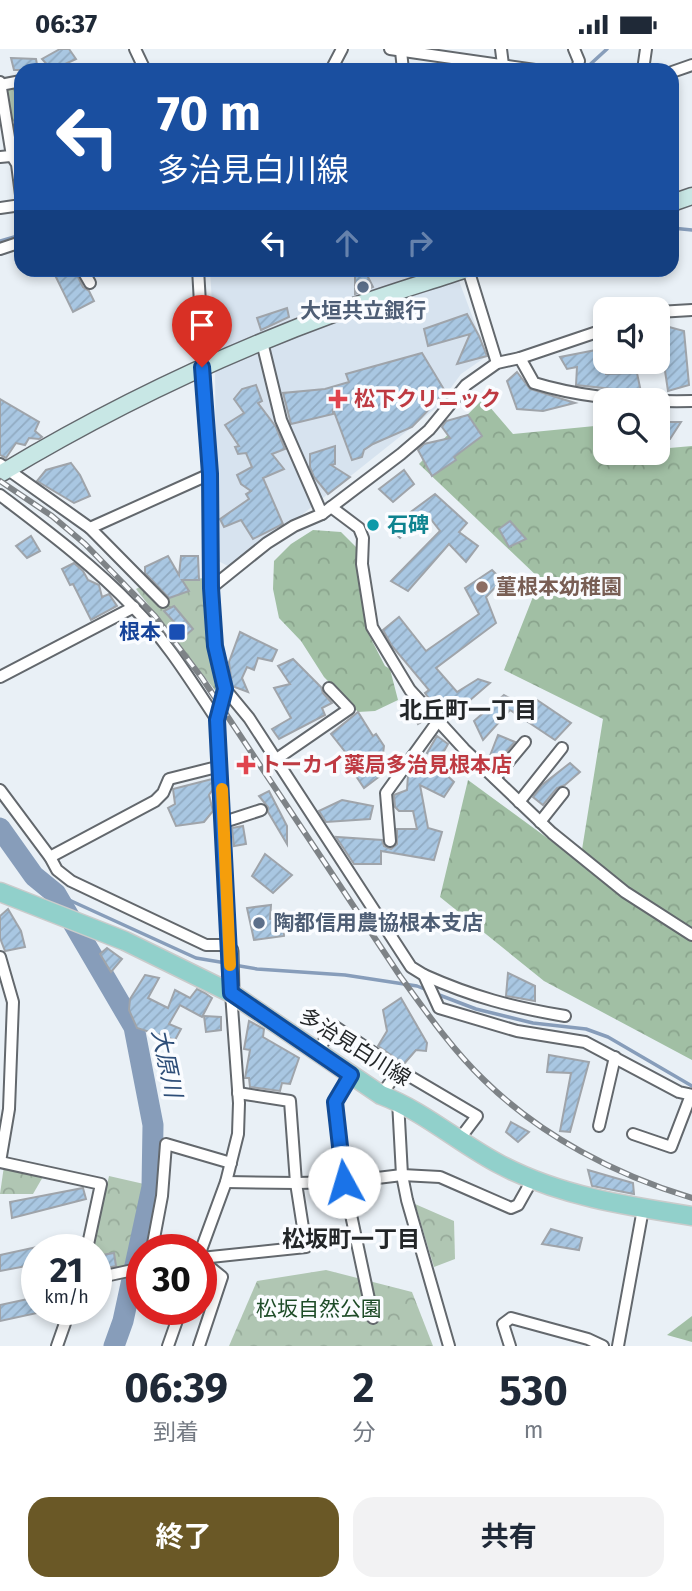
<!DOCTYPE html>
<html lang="ja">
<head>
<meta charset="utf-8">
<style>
  :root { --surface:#fff; --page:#f2f2f3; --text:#1f2937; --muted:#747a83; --accent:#6a5826 }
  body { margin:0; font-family:"Fira Sans","Noto Sans JP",sans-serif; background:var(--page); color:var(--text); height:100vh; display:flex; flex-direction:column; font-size:26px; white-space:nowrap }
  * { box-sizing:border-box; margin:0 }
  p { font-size:23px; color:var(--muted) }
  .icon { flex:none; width:38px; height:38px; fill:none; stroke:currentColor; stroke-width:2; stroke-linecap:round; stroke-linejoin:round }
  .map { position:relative; height:1297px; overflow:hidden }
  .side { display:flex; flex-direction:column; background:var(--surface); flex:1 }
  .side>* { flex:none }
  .guide { position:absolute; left:14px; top:14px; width:665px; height:214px; border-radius:21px; box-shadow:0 4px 10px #0003; background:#1a4fa0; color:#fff; overflow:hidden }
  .fabs { position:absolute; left:593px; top:248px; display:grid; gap:14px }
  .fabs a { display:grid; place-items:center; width:77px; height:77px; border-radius:14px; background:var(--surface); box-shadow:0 4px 10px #0003; font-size:35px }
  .speed { position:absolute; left:21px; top:1185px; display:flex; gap:14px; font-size:35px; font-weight:700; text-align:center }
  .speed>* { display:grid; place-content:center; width:91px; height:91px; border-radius:50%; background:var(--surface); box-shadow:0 4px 10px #0003; line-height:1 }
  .speed small { font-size:18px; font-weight:400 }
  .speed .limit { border:10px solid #d22; background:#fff; color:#111 }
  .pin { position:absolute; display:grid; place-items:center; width:60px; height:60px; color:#fff; margin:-72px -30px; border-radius:50% 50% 50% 0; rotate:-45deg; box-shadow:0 0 7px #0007 }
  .pin .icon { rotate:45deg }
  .me { position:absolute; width:77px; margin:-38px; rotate:354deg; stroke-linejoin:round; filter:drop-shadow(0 0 5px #0008) }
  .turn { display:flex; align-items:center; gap:24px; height:147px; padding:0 28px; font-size:32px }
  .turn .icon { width:91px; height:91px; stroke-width:2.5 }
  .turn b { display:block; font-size:49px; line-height:60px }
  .lanes { display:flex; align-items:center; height:66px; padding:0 28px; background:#0003; justify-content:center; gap:35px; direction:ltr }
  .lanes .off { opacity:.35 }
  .eta { display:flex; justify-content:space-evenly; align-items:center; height:119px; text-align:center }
  .eta b { font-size:42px; font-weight:700; line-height:49px }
  .action { display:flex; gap:14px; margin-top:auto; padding:14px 28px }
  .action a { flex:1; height:80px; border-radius:21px; background:var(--accent); color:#fff; font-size:28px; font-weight:700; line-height:80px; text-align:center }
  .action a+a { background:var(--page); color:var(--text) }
  .status { display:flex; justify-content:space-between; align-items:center; height:49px; padding:0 35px; background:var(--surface); direction:ltr }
  .status svg { height:19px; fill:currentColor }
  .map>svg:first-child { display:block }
</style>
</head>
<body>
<div class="status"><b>06:37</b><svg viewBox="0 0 49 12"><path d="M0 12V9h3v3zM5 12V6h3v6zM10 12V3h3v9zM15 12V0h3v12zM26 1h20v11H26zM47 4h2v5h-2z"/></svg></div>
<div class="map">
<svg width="692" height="1297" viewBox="0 0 692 1297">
  <defs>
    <pattern id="forest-crowns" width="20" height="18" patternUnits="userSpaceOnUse" patternTransform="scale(1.75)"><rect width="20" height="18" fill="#a1bfa4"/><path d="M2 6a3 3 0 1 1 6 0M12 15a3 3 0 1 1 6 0" fill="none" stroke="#8aa48d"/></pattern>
    <pattern id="park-crowns" width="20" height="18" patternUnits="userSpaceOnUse" patternTransform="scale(1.75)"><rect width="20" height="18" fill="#b0c6b3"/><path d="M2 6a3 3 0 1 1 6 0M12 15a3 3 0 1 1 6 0" fill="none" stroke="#97aa9a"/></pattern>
    <pattern id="building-hatch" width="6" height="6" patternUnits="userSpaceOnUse" patternTransform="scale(1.75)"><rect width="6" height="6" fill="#a9c7e2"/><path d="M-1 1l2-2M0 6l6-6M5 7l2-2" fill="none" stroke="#91abc2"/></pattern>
  </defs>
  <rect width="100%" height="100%" fill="#e9f0f6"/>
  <path fill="#d7e3ef" d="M210,221H455L487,307L461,325L436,359L289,476L267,488L230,518L216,511L215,301Z"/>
  <g fill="url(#forest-crowns)">
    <path d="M483,350L513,385L605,376L606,404H658V400L692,397V1011L544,932L440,848L468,731L580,813L603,670L504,621L540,530L419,415Z"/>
    <path d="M313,481L341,483L357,499L363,561L367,582L385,617L390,620L398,651L375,662L358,663L324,628L301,592L279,569L273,540L274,512L291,495Z"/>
    <path d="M692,1267V1293L667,1286Z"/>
  </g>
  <g fill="url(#park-crowns)">
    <path d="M21,38V71L11,73L6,40Z"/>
    <path d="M205,529C207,568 219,606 218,645L136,540L147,534Z"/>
    <path d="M4,1117L44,1126L33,1145H0Z"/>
    <path d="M109,1127L144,1135L130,1218L96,1224V1200H93Z"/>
    <path d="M415,1155L454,1172L455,1210L434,1218Z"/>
    <path d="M326,1221L412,1243L433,1297H229L257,1232Z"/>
  </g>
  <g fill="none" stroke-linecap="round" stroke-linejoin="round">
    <g stroke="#879dba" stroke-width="3.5">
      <path d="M584,21L607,0"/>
      <path d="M672,179L692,181"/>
      <path d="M0,192L21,186"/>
      <path d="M509,222L517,224L529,220"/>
      <path d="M56,845L196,909L226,914"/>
      <path d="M234,916L257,920L345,926L417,937L427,941"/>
      <path d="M434,944L476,960L533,974L586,980L608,988L692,1037"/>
    </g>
    <path stroke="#879dba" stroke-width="21" d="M0,779L34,827L56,845L134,978L153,1076L152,1138L123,1272L114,1297"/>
  </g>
  <g fill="url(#building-hatch)" stroke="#9fa4aa" stroke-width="2">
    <path d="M60,0H69L76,10L52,21L42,10Z"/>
    <path d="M11,9L36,10L38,21H14Z"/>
    <path d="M52,220H74L83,238L89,242L94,252L73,263Z"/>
    <path d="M355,220H364L373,238L355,245Z"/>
    <path d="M287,259L289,268L261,281L257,269Z"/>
    <path d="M467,265L479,287L487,307L457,315L470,285L428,297L424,280Z"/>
    <path d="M658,275L684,282L689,336L668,342Z"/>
    <path d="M606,299V325L637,324L641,343L576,336L577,318L567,320L560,308Z"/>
    <path d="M422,304L445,342L444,345L412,378L373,395L364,401L362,408L352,411L333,360V365L291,375L283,344L325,340L349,333L346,325Z"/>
    <path d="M517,323L530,340L575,354L543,362L517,360L507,332Z"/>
    <path d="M256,336L262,352L258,354L276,378L285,400L272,405L284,420L263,429L283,475L253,490L241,471L224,478L220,470L249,450L246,445L251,442L241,435L237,426L252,418L246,404L238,405L235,398L239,397L225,376L244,364L234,350L242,340Z"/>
    <path d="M0,350L39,373L35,382L42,388L39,390L29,389L25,396L16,394L6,409L0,406Z"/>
    <path d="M468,366L482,387L454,408L456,411L432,427L418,401L424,395L450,389L442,378L446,372Z"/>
    <path d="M658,373H681L670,390H658Z"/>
    <path d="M335,397V415L331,416L350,428L328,445L314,428L310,418V405Z"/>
    <path d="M71,414L80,426L90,447L74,454L37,432L46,421Z"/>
    <path d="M404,421L414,435L393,453L379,440Z"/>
    <path d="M435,445L467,474L459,483L478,497L466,513L449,495L408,542L391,532L440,482L426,464L400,489L389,479Z"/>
    <path d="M510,472L526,490L509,498L499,480Z"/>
    <path d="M31,487L40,502L27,509L16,497Z"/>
    <path d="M168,507L179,526L181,507H198L199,531H182L189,542L169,549L145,524V518Z"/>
    <path d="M74,514L83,522L88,531L99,536L102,548L109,545L117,557L91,571L73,535L70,536L62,520Z"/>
    <path d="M492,521L502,531L486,548L496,574L436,619L457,643L478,630L490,634L448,670L427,647L425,644L429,641L392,597L383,581L399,568L426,602L479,565L465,539Z"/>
    <path d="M174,557L193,580L186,586L164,562Z"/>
    <path d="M240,583L277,601L272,612L258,609L254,621L247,618L242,629L248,643L232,637L229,613Z"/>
    <path d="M293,610L321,638L323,644L332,654L322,659L325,666L279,690L272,680L291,669L274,639L290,635L278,617Z"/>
    <path d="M504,646L527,659L537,651L571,674L555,691L510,661L483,691L474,672Z"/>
    <path d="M413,656L426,670L418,675L410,658Z"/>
    <path d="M358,663L373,687L376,685L384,697L380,727L364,739L342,706L346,704L331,685Z"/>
    <path d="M498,686L515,693L494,717L488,712Z"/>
    <path d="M437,687L448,695L439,711L440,720L454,733L444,748L420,736L428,779L442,783L434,811L381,802V815H354L336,788L382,791L384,797L391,800L397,795V780H417L413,762H399L395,758L394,746L407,741L408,726L413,720L422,722L437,710L427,704Z"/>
    <path d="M570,714L580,723L565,736L557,739L543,756L533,748L542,736Z"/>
    <path d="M212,730L213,740L209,746L213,762L204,773L176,777L168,759L175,755L173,740Z"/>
    <path d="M269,742L287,777V795L268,763V758L259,747Z"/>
    <path d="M342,751L373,757L370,770L326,773L319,762Z"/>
    <path d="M243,777L246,795L234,797L232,779Z"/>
    <path d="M265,805L292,826L273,844L252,827Z"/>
    <path d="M271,856L270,870L283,869L284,887L254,891L247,859Z"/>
    <path d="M8,860L21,882L25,898L5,902L0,889V867Z"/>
    <path d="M107,899L122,910L111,923L100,905Z"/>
    <path d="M508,924L535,937V952L506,947Z"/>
    <path d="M145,926L159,929L148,949L168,959L175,941L190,949L197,940L205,944L212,949L202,968L180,956L169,975L181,980L175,991L137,979L129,961L130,950Z"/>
    <path d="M401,949L427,994L426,1002L416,1001L404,1015L378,997L387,982L383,961Z"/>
    <path d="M204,967L221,968V981L206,983Z"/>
    <path d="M249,972L264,980L263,988L299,1009L290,1035L282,1034L280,1042L250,1038L249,1029H245L250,1001L244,1000Z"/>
    <path d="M549,1006L589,1013L570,1083L560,1082L571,1024L547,1023Z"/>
    <path d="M511,1073L529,1083L518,1093L506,1083Z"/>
    <path d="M588,1121L633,1134L634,1145L592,1137Z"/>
    <path d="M83,1139L86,1150L12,1169L10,1153Z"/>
    <path d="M551,1180L582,1189L579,1201L542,1195Z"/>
    <path d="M37,1198V1215L0,1222V1206Z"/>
    <path d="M114,1204L116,1217L98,1221L96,1207Z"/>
    <path d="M37,1248V1264L0,1272V1256Z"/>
  </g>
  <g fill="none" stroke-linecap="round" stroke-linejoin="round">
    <g stroke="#63686d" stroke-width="14">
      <g id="street">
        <path d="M135,0L145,21"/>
        <path d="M390,0L535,21"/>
        <path d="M574,0L579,12L577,21"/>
        <path d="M401,2L403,21"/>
        <path d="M331,21L342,0"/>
        <path d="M500,21L503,16L501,0"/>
        <path d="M643,21L646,0"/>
        <path d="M672,23L692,16"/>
        <path d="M0,33L12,107L17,115L21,146"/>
        <path d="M0,36L21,32"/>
        <path d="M0,108L21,106"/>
        <path d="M0,159L21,156"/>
        <path d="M0,200L21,193"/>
        <path d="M82,220L90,234"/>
        <path d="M198,220L210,425L211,539L215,597L225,640L217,671L230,902"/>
        <path d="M468,220L497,314"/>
        <path d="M658,263L692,261"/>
        <path d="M262,293L281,371L322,465"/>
        <path d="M520,309L534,334C583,349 640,353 692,352"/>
        <path d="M0,415L90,479L210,425"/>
        <path d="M0,446C46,481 93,516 133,558C166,591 191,632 217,671"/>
        <path d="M331,458L359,479L363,489L362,515L372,578L410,641L464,700L552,784L625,843L692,886"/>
        <path d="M90,479L163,553"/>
        <path d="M211,539L267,494L294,477L322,465L401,405L429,381L466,336L497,314L520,309L606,280"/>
        <path d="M0,628L134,558"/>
        <path d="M225,640L249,669L411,918L424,926L439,959L517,982L585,993L679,1043L692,1046"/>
        <path d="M275,711L349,660L329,639"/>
        <path d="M495,729L525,693"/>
        <path d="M0,741L50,808L57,821L71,832L206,896H229"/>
        <path d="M519,753L562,699"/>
        <path d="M224,773L261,761"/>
        <path d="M540,773L563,744"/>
        <path d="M390,792L386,744L438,672"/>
        <path d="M50,808L155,752L163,744L169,730L221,717"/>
        <path d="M0,908L13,953L9,1060L0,1113"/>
        <path d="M424,926C473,948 512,958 565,967"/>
        <path d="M317,1003L334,977L399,1021L477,1067L458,1092"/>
        <path d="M351,1026L335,1053L344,1133L373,1269"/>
        <path d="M381,1046L399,1021"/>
        <path d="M398,1052L402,1126L407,1151L449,1297"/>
        <path d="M599,1077L615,1008"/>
        <path d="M633,1085L671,1098L691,1046"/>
        <path d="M0,1113L101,1135L87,1200"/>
        <path d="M226,1133L296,1134L344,1133L402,1126L440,1128L511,1159L518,1156L532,1131"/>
        <path d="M152,1200L162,1147L166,1095L231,1114"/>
        <path d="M201,1201L226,1133L238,1085L239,1054L231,944"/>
        <path d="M201,1209L306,1198L296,1134L290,1052L238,1044"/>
        <path d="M96,1229L142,1219"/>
        <path d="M57,1297L70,1260"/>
        <path d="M168,1297L181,1260"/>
        <path d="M199,1297L222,1228L201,1211"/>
        <path d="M510,1297L503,1275L511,1269L588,1290L603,1297"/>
        <path d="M618,1297L643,1160"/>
      </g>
    </g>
    <g stroke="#63686d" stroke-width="19">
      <g id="secondary">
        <path d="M672,154L692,147"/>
        <path d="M0,425C108,360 223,305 341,262C382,246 425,234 467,220"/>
        <path d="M230,902L231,944"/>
      </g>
    </g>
    <g stroke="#cacbcb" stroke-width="21">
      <path id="primary" d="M0,843L125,892L231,944L381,1046C424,1062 460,1095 501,1116C560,1147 627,1157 692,1167"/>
    </g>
    <use href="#street" stroke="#fff" stroke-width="10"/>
    <use href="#secondary" stroke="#c8e7e5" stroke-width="16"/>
    <use href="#primary" stroke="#91d0cb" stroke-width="18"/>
    <g stroke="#7e8387" stroke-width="6">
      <path id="rail" d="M0,432L52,467L85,495L155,567L202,629L400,927C426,963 452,1000 484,1031C541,1087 616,1126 692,1149"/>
    </g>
    <use href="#rail" stroke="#fafcff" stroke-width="3.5" stroke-dasharray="10" stroke-linecap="butt"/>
  </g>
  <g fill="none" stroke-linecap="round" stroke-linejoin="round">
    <g stroke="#114b97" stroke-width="18">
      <path id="route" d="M202,318L210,425L211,539L215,597L225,640L217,671L231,944L351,1026L335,1053L344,1133"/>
    </g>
    <use href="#route" stroke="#1a73e8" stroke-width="12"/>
    <path stroke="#f59e0b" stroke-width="12" d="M222,740L230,916"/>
  </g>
  <g fill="#5c6f8a" stroke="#fafcff" stroke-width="2.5">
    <circle cx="363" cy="238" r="7"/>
    <circle cx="259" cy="874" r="7"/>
  </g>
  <g fill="#e0444e" stroke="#fafcff" stroke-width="2.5">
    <path d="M334.5 339.5h7v7h7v7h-7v7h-7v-7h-7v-7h7z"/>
    <path d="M242.5 705.5h7v7h7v7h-7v7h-7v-7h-7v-7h7z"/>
  </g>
  <circle fill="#0f9aa8" stroke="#fafcff" stroke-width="2.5" cx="373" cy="476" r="7"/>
  <circle fill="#8d6e63" stroke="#fafcff" stroke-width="2.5" cx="482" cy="538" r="7"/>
  <rect fill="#1a4fb4" stroke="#fafcff" stroke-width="2.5" x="168" y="574" width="18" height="18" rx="3.5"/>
  <g text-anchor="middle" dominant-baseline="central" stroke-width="7" stroke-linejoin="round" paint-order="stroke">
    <g font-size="21" font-weight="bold" fill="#4e5e75" stroke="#fafcff">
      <text x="363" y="262">大垣共立銀行</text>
      <text x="273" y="874" text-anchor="start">陶都信用農協根本支店</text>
    </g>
    <g font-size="21" font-weight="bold" fill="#be3a42" stroke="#fafcff" text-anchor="start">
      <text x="354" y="350">松下クリニック</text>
      <text x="260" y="716">トーカイ薬局多治見根本店</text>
    </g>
    <g font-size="21" font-weight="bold" fill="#0d838f" stroke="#fafcff" text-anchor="start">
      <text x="387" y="476">石碑</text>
    </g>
    <g font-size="21" font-weight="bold" fill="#785e54" stroke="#fafcff" text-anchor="start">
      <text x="496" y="538">菫根本幼稚園</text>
    </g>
    <g font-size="21" font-weight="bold" fill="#164399" stroke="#fafcff" text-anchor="end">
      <text x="161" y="583">根本</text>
    </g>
    <g font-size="21" fill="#232628" stroke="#fafcff">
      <text transform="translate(355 998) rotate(32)">多治見白川線</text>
    </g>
    <g font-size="21" fill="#1e4c28" stroke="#fafcff">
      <text x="319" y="1260">松坂自然公園</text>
    </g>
    <g font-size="23" font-weight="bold" fill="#232628" stroke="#fafcff">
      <text x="468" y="661">北丘町一丁目</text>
      <text x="351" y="1190">松坂町一丁目</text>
    </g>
    <g font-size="23" font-style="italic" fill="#2e4e78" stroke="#fafcff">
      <text transform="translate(167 1014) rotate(78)">大原川</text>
    </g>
  </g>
</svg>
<div class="fabs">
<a><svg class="icon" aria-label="sound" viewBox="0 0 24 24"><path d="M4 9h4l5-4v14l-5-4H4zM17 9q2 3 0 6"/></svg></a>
<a><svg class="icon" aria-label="search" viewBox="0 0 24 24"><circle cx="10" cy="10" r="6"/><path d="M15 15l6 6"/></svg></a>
</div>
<div class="speed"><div>21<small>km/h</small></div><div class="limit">30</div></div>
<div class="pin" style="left:202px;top:318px;background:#d93025"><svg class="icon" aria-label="arrive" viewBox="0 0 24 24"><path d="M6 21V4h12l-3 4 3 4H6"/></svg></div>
<svg class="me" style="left:344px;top:1133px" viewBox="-20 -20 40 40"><circle r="19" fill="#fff"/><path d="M0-13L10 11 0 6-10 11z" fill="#1a73e8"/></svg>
<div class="guide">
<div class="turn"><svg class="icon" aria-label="left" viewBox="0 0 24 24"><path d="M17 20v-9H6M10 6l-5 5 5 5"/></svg><div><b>70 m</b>多治見白川線</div></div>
<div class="lanes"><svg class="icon" aria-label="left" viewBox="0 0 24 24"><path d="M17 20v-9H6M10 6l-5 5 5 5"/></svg><svg class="icon off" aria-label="ahead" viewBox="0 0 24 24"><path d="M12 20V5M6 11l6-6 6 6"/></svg><svg class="icon off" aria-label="right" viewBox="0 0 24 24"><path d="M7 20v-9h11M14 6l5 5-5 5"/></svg></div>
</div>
</div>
<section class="side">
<div class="eta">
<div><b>06:39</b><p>到着</p></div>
<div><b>2</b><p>分</p></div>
<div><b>530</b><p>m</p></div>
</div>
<div class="action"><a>終了</a><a>共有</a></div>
</section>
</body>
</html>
